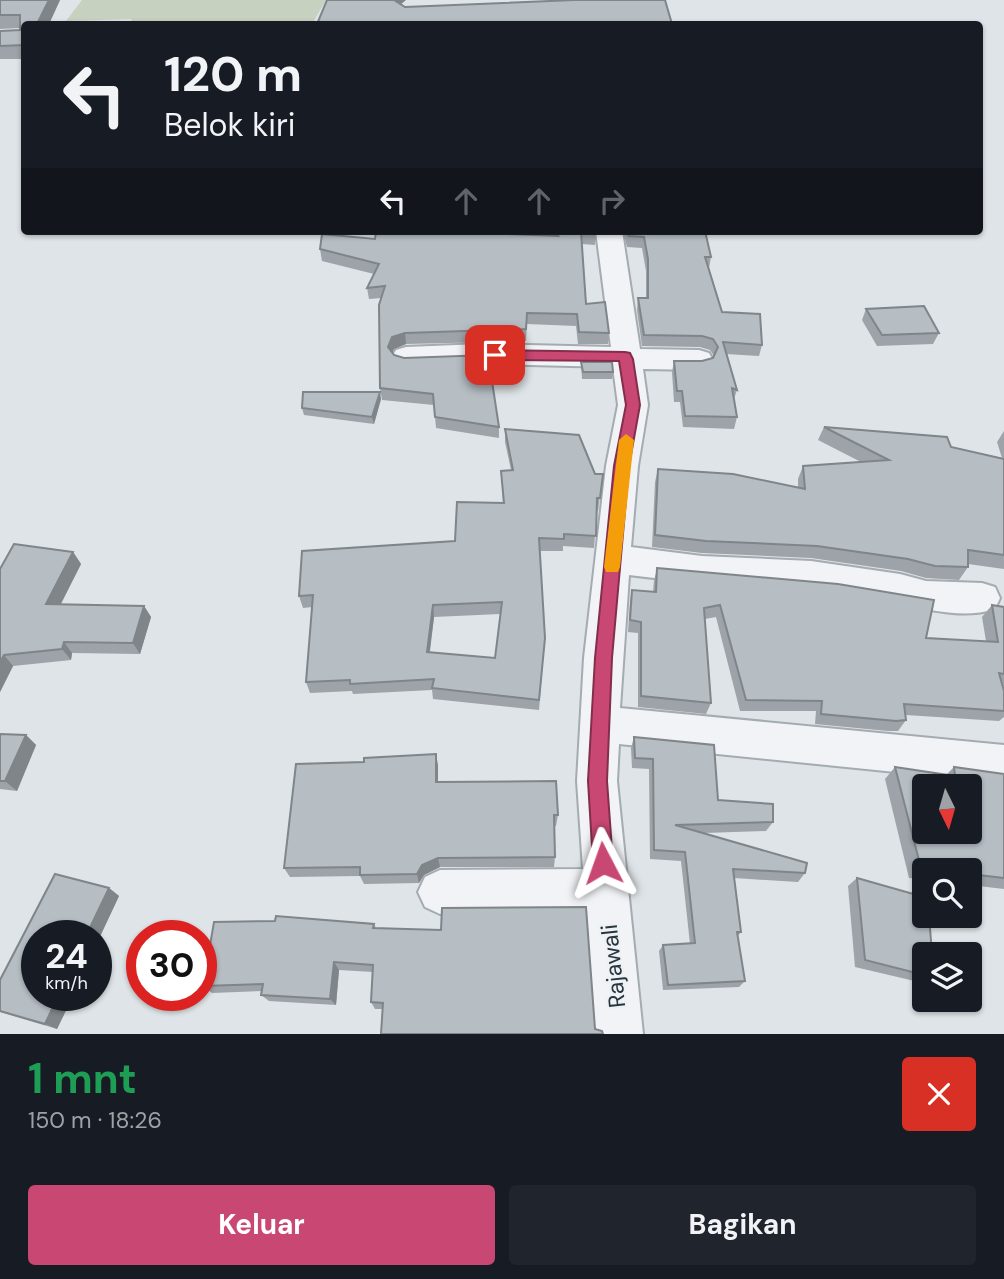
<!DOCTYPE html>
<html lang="id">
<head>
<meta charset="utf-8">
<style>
  :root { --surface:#171b24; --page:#20242c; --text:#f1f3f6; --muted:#9ea1a6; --accent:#c94773 }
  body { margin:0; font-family:"DM Sans",sans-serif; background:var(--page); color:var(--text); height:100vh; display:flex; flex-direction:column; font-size:26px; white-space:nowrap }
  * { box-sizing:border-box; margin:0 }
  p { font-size:23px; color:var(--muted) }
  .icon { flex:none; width:38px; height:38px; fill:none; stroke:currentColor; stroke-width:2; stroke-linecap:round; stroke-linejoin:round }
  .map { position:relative; height:1034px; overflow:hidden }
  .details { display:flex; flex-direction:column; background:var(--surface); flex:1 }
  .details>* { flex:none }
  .top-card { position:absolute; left:21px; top:21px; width:962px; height:214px; border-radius:7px; box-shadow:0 2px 5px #0004; background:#171b24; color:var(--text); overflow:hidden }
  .needle { width:46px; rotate:175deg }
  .tools { position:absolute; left:912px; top:774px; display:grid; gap:14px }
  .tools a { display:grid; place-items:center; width:70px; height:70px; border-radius:7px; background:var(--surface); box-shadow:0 2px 5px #0004; font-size:35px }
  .speed { position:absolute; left:21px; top:920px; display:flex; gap:14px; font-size:35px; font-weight:700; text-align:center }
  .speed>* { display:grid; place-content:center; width:91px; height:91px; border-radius:50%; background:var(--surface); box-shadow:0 2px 5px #0004; line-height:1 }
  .speed small { font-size:18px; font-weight:400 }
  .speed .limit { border:10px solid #d22; background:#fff; color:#111 }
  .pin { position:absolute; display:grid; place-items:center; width:60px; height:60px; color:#fff; margin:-30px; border-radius:14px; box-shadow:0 4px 10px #0006 }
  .me { position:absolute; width:77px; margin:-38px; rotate:356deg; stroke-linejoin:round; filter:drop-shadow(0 0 5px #0008) }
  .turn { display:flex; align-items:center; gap:24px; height:147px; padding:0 28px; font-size:32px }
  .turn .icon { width:91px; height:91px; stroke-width:2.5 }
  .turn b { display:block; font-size:49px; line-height:60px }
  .lanes { display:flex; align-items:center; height:66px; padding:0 28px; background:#0003; justify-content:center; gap:35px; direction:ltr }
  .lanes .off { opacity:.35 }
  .round { display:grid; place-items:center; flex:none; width:74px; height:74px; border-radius:7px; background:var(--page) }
  .head { display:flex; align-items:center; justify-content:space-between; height:119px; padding:0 28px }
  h1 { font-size:42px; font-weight:700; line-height:52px; color:#1e9e55 }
  .cta { display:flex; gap:14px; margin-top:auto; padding:14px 28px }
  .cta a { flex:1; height:80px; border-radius:7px; background:var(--accent); color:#fff; font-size:28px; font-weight:700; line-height:80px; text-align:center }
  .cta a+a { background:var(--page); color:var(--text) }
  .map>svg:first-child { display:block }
</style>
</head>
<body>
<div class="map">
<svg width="1004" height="1034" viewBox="0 0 1004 1034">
  <rect width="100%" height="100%" fill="#dee4e7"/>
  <path fill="#c7d1c0" d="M82,0H326L312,24H130L132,19L66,21Z"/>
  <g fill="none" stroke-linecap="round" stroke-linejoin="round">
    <g stroke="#a4acb1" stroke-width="4">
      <path id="minor" d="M596,231H622L640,349L699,350L709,353L713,360L709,367L699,370L643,369L648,405L638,466L631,547L702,556L811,561L900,574L926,581L982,583L995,587L1000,598L995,609C965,619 930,610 900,604C871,598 839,593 810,591C749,585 689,583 629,575L620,708L1004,745V783L619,744L617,781L643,1034H595L586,913L440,914L425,907L418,892L425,877L440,870L583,869L577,781L584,658L606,466L618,405L613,367L482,364L406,367L396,364L392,357L396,350L406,347L482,344L611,347Z"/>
    </g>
    <use href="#minor" fill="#f1f3f6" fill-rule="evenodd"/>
  </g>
  <g fill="#9da3a9" fill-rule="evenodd">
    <path d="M0,0H60L49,24H24V59H0V31L20,30V28L0,29Z"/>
    <path d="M541,231H596L595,245L582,244L586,304L609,333L608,344H578L576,326L527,324L526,341L406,344L394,349L392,353L394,355L499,427V438L436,428L434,405L382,400L380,388L381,298L369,299L367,288L374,274L322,261L320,249L375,239L458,232L545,235Z"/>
    <path d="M623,231H705L711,257L709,268L722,312L762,345L759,356L726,354L737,390L734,399L737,417L734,429L683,427L680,402H674L672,372L674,361H702L713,358L714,356L710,350L700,347L642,346L637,310L638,298H646V271L642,248L627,247Z"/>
    <path d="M866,309L939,333L933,344L877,346L862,320Z"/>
    <path d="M581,362L613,372L612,379H582Z"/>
    <path d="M381,399L374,424L304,415L302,408Z"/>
    <path d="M824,427L951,447L1002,458L997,442L1004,431V569L968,564V567L959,580L926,578L901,571L811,558L702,553L652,547L655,482L658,469L798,487V479L803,466L861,462L818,440Z"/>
    <path d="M505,429L595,474H603L598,511H597L594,548L563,546V551H540L545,638L539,710L433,699L432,690L353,694L352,691L310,693L306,682L312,607L303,608L299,596L455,541L503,503L501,471L511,470L505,442ZM500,614L495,658L430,652L434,617Z"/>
    <path d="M73,552L81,564L61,604L144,606L151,617L140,654L72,653L71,660L13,666L0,692V569Z"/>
    <path d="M657,568L926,638L986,641L982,617L992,605L1004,607V686H1003L1004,691V717L999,721L906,715V720L898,731H888L815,724L816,711H740L716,617L705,619L711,703L706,714L638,707V633L628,632L630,601L632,590L653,592L654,581Z"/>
    <path d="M0,734L26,735L36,745L17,791L0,789Z"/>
    <path d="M634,737L718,800L773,822L766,831L704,833L805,873L798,882L734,878L741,932L738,936L745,981L739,987L663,990L659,951L663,945L690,944L681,861L650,859L649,769L632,768L631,748Z"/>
    <path d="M436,754L438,766V782L558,815L556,826H554L555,857L554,867H440L424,875L419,883L364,884L360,876L290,877L284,868L364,762Z"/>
    <path d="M895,767L946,775L954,767L1004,774V889L970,885V870H924V880L909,878L885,779Z"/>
    <path d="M857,878L924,954V982L923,983L855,967L848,886Z"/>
    <path d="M109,888L119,896L96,945V936L37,996H73L57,1029L0,1012V980Z"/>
    <path d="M586,907L383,1009H375L371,1002L373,972L339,970L336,1005L269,1001L261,995L262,991L212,993L203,986L374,924L376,928L441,930Z"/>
  </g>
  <g fill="#7f8589">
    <path d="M49,0H60L49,24H37Z"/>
    <path d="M393,0H406L394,10Z"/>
    <path d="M405,333L406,344L394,349L390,358L388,347L392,337Z"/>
    <path d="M380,392L381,399L374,424L372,417Z"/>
    <path d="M73,552L81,564L55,615L46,604Z"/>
    <path d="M433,605L434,617L428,663L427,652Z"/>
    <path d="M144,606L151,617L140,654L133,643Z"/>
    <path d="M64,642L72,653L71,660L62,649Z"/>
    <path d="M4,655L13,666L0,692V662Z"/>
    <path d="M26,735L36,745L17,791L5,781Z"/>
    <path d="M436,754L438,766V794L436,782Z"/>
    <path d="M438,858L440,867L424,875L419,883L417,874L422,865Z"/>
    <path d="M109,888L119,896L96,945V936H86Z"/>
    <path d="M334,962L339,970L336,1005L330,999Z"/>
    <path d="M58,996H73L57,1029L45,1024Z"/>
  </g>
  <g fill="#b6bec4" stroke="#7f8589" stroke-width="2" fill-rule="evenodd">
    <path d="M0,0H49L37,24H24V45L0,46V31L20,30V15H0Z"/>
    <path d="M327,0H394L405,7L574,0H665L672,24H317Z"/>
    <path d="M376,231H458V232L558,236L553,231H596V233L581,232L586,304L605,302L609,333L579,332L577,314L527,313L526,329L405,333L392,337L388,347L394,355L404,358L488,355L499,427L435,417L433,394L380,388L379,305L385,286L367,288L379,264L320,249L322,234L375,239Z"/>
    <path d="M627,231H705L711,257H705L722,312L760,314L762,345L723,342L737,390L732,388L737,417L685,416L682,391H677L674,361H702L713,358L718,347L713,339L702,336L644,335L638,298H648V259L644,237L629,236Z"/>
    <path d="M924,306L939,333L882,335L866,309Z"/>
    <path d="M581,362H612L613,372H583Z"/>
    <path d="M303,392H380L372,417L302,408Z"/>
    <path d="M824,427L947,437L951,447L1004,459V555L968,550V567L935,566L908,559L817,546L706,541L655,535L658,469L733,474L805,489L803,466L889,460Z"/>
    <path d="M505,429L579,435L595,474H603L600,498H597L596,536L564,534V539L539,538L545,638L539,700L432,688L434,679L350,684V680L306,682L313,595L299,596L302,551L455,541L457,502L504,503L501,471L513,470ZM502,602L495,658L427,652L433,605Z"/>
    <path d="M14,544L73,552L46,604L144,606L133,643L64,642L62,649L4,655L0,662V569Z"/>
    <path d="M657,568L838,584L934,600L926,638L998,642L992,605L1004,607V674L999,673L1004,691V711L904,704L906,720L896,721L821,714L822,701L746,700L720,605L704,608L711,703L641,696V622L630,620L632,590L656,592Z"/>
    <path d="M0,734L26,735L5,781H0Z"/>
    <path d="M634,737L714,745L718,800L773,804V822L675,825L807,863L805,873L733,869L741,932H737L745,981L668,985L663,945L695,943L685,852L654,850L653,759L635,758Z"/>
    <path d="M436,754V782L556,781L558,815H554L555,857L438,858L422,865L417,874L360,875V867L284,868L296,764L364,762V758Z"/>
    <path d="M895,767L955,776L954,767L1004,774V878L970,874V870H935L921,868ZM924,786H970V831H924Z"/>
    <path d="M55,874L109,888L86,936H37V996H58L45,1024L0,1011V980Z"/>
    <path d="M857,878L924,897V915H929L932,954H924V975L865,960Z"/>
    <path d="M586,907L595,1029L602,1031L603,1034H381L383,1003L371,1002L373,965L334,962L330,999L261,995L263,984L203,986L214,922L275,921L276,916L374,924L373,928L441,930L442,908Z"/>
  </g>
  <path fill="#c94773" stroke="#832e4b" stroke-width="2" d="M495,350L625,352L630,353L633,359L640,405L629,466L612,658L607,781L613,863L610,871L603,874L596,871L593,863L588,781L595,658L614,466L626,405L619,361L495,360L488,355Z"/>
  <path fill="#f59e0b" d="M626,434L634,440L620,567L618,572H606L604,567L619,440Z"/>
  <g text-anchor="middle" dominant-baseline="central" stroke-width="5" stroke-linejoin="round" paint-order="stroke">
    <g font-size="23" fill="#28343e" stroke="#eef2f5">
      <text transform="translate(613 966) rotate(-96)">Rajawali</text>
    </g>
  </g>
</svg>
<div class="tools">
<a><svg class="needle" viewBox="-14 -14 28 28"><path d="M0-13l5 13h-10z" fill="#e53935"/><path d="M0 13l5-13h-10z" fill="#9ea1a6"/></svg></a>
<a><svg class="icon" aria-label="search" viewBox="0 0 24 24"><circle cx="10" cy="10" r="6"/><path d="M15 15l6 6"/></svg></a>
<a><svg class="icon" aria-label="layers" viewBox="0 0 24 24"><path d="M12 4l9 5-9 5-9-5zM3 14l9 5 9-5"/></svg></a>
</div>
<div class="speed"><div>24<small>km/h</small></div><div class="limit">30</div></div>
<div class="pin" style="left:495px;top:355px;background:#d93025"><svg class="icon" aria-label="arrive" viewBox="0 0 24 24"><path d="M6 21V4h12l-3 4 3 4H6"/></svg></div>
<svg class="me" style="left:603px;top:863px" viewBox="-20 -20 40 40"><path d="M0-17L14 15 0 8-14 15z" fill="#c94773" stroke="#fff" stroke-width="4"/></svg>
<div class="top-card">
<div class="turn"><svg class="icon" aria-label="left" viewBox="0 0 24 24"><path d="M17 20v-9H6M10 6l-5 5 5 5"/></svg><div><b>120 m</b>Belok kiri</div></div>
<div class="lanes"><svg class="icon" aria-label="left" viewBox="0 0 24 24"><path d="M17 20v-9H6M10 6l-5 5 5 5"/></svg><svg class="icon off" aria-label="ahead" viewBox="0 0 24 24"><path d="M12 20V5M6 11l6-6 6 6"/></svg><svg class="icon off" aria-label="ahead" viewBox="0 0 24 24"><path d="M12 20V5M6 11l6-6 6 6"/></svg><svg class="icon off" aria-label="right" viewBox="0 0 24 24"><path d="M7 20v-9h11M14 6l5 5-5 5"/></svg></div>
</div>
</div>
<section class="details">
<div class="head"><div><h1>1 mnt</h1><p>150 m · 18:26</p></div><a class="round" style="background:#d93025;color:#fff"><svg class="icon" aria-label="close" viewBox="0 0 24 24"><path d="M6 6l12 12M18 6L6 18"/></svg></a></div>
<div class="cta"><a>Keluar</a><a>Bagikan</a></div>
</section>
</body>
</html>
